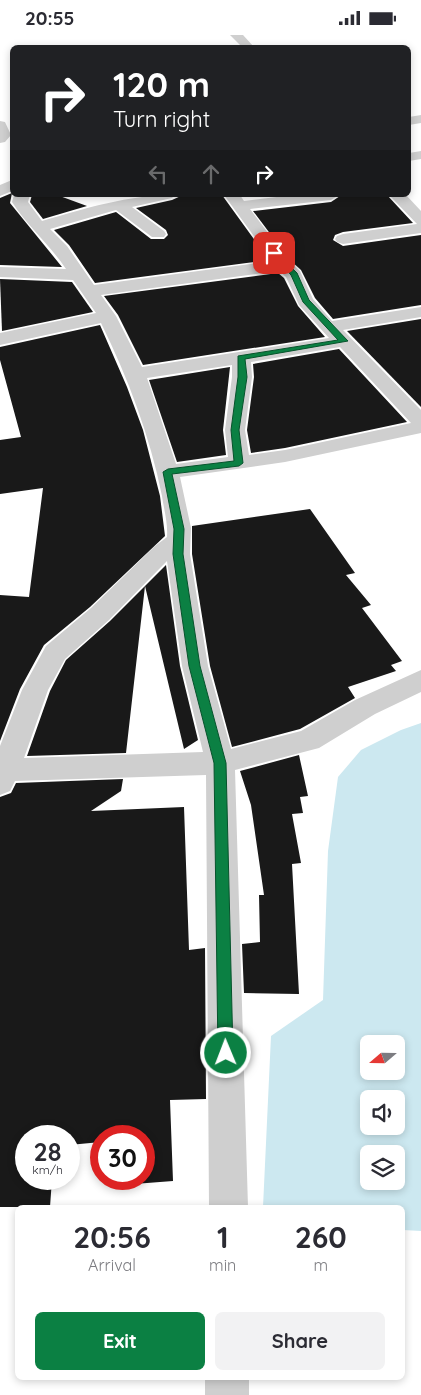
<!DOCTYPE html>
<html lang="en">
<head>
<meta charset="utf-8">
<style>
  :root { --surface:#fff; --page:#f2f2f3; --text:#2b2b33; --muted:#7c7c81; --accent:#0b8043 }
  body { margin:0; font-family:Quicksand,sans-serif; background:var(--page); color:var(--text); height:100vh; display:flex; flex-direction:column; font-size:19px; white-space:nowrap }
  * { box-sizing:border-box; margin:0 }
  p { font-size:16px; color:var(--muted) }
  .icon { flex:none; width:28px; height:28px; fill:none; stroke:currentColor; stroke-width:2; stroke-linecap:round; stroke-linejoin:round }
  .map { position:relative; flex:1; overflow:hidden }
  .details { position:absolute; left:15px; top:1170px; width:390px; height:175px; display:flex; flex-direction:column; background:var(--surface); border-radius:8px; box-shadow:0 2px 8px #0003 }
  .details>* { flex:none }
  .top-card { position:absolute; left:10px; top:10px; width:401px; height:152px; border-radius:8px; box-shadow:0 2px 8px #0003; background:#202124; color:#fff; overflow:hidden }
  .needle { width:32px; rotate:250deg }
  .fabs { position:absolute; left:360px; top:1000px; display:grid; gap:10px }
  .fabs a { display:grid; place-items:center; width:45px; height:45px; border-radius:8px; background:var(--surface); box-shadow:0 2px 8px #0003; font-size:25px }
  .speed { position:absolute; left:15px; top:1090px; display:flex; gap:10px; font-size:25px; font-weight:700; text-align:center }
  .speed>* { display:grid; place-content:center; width:65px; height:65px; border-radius:50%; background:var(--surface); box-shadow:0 2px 8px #0003; line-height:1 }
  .speed small { font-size:12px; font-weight:400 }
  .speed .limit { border:8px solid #d22; background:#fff; color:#111 }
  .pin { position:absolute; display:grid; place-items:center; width:42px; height:42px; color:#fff; margin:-21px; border-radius:10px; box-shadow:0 2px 8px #0006 }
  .me { position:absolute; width:55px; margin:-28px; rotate:359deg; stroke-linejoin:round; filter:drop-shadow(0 0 4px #0008) }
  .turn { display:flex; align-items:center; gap:18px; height:105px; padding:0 20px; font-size:22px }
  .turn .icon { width:65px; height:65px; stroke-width:2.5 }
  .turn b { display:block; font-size:35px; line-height:42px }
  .lanes { display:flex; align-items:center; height:48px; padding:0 20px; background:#0003; justify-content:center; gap:25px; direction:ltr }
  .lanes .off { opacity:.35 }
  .eta { display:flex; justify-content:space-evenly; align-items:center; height:85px; text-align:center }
  .eta b { font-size:30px; font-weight:800; line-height:35px }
  .action { display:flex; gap:10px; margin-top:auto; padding:10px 20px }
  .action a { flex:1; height:58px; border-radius:8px; background:var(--accent); color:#fff; font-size:20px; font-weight:800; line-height:58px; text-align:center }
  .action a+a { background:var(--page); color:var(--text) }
  .status { display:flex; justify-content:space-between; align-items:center; height:35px; padding:0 25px; background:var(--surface); direction:ltr }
  .status svg { height:14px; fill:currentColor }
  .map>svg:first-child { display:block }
</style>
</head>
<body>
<div class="status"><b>20:55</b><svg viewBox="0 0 49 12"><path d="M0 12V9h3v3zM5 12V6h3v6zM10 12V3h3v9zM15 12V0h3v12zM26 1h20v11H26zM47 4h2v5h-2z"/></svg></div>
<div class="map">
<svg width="421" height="1360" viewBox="0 0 421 1360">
  <rect width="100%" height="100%" fill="#fff"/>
  <path fill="#cce8f0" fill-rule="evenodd" d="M421,688V1196L403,1195L402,1172H263L271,1001L323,965L328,816L338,742L361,715L401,695ZM369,1009H396V1036H369ZM369,1064H396V1091H369ZM369,1119H396V1146H369Z"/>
  <g fill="#191919">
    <path d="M12,158L10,168L62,232L0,230V163Z"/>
    <path d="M32,160H57L87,171L43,184L30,167Z"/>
    <path d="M183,160H222L269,225L95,248L69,210L54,195L116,177L151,204H164L168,200L166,195L136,173L172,165Z"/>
    <path d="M387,160L413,188L343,197L335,200L333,205L343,211L421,200V270L333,284L315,263L301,235L290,225L253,176L331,167L340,161Z"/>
    <path d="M278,238L284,243L298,271L325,302L143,330L118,280L104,261Z"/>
    <path d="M0,244L72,247L93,277L2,296Z"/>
    <path d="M421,284V372L347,296Z"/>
    <path d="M100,290L127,352L143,395L160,461L165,501L90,572L44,610L20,654L0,706V560L29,562L43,453L0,459V405L21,402L0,325V312Z"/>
    <path d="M339,314L407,387L285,413L251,418L247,395L254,342L253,329Z"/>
    <path d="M230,332L223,395L226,420L177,427L149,345Z"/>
    <path d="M310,474L355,538L346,540L371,570L362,573L402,626L391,630L396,636L348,652L355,663L300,694L232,712L210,631L192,519V491Z"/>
    <path d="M166,530L180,631L198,705L184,714L145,551Z"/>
    <path d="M145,551L126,718L27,721L50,656L66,625L110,586Z"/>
    <path d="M299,720L308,761L300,762L303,778L292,779L301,828L292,829L299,959L244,958L242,909L260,907L259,860H264L251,770L240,736Z"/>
    <path d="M123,744L121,756L91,776L184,772L189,915L205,913L206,1064L170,1065L173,1146L121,1150V1144H144V1101H101V1107L69,1110V1101H26V1144H52L50,1172H0V762L11,758L16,748Z"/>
  </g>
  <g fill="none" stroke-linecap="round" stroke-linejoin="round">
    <g fill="#cfcfcf" fill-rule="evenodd">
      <path d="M230,0H243L254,12H242Z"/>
      <path d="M421,80V88L409,90V82Z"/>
      <path d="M0,86L5,87L11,100L5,107L0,108Z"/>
      <path d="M421,116V124L409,126V118Z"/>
      <path d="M12,145V156L0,161V150Z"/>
      <path d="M14,160H30L28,167L42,186C87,173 127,160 175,160L172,163L132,172L164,196L166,199L164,202H152L116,175L50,194L67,211L94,250L272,226L224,160H240L244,166L293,160H339L331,165L250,174L289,226L300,236L313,264L332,286L421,272V282L343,295L421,375V398L285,427L180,442L191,493L190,519L208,631L231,714L301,696L355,665L421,635V657L375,679L319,713L235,735L248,1172H209L206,740L15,746L10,756L0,760V711L22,655L46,611L91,573L155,511L167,502C168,488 164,475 162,461C150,401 128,343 101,288L0,310V298L96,278L73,245L0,242V232L66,234C50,210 28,192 12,167ZM279,236L286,242L299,270L329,303L142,332L116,281L101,260ZM340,312L411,388L285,415L249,420L245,395L252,342L251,327ZM232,330V342L225,395L228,422L176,429L147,343ZM167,526L182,631L203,717L24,723L48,655L65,624L109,585Z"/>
      <path d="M389,160H406L421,176V198L343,209L337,207L335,204L337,201L343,199L417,189Z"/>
      <rect x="205" y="1342" width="44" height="18"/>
    </g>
  </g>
  <path fill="#0b8043" stroke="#07532c" d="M274,216L297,238L309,265L348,306L245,324L247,342L239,395L243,428L239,431L172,439L184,494L183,519L200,631L226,728L233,1018L231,1023L226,1025L221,1023L218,1018L214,728L189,631L173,519L174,494L163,437L168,434L234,426L231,395L238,342V321L338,305L303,267L291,240L271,218Z"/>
</svg>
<div class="fabs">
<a><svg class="needle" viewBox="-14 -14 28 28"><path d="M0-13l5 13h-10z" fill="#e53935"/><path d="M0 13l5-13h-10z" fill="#7c7c81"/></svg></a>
<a><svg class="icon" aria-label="sound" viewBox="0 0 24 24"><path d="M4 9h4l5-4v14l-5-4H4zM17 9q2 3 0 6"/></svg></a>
<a><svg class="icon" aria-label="layers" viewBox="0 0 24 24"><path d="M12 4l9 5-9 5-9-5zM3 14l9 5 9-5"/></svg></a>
</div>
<div class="speed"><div>28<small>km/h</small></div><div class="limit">30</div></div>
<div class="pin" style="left:274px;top:218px;background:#d93025"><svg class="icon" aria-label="arrive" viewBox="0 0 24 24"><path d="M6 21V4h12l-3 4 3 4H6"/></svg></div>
<svg class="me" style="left:226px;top:1018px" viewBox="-20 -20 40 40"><circle r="17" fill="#0b8043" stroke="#fff" stroke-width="3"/><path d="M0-11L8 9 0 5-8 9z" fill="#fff"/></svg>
<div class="top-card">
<div class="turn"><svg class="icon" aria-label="right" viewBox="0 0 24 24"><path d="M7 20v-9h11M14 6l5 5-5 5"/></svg><div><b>120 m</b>Turn right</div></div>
<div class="lanes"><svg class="icon off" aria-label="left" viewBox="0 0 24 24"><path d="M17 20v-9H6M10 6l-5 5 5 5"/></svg><svg class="icon off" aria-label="ahead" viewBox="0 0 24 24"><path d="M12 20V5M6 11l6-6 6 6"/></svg><svg class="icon" aria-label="right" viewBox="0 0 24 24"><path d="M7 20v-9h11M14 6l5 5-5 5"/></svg></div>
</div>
<section class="details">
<div class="eta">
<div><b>20:56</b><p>Arrival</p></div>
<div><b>1</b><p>min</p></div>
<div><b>260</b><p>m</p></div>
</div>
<div class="action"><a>Exit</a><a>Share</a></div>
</section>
</div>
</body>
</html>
